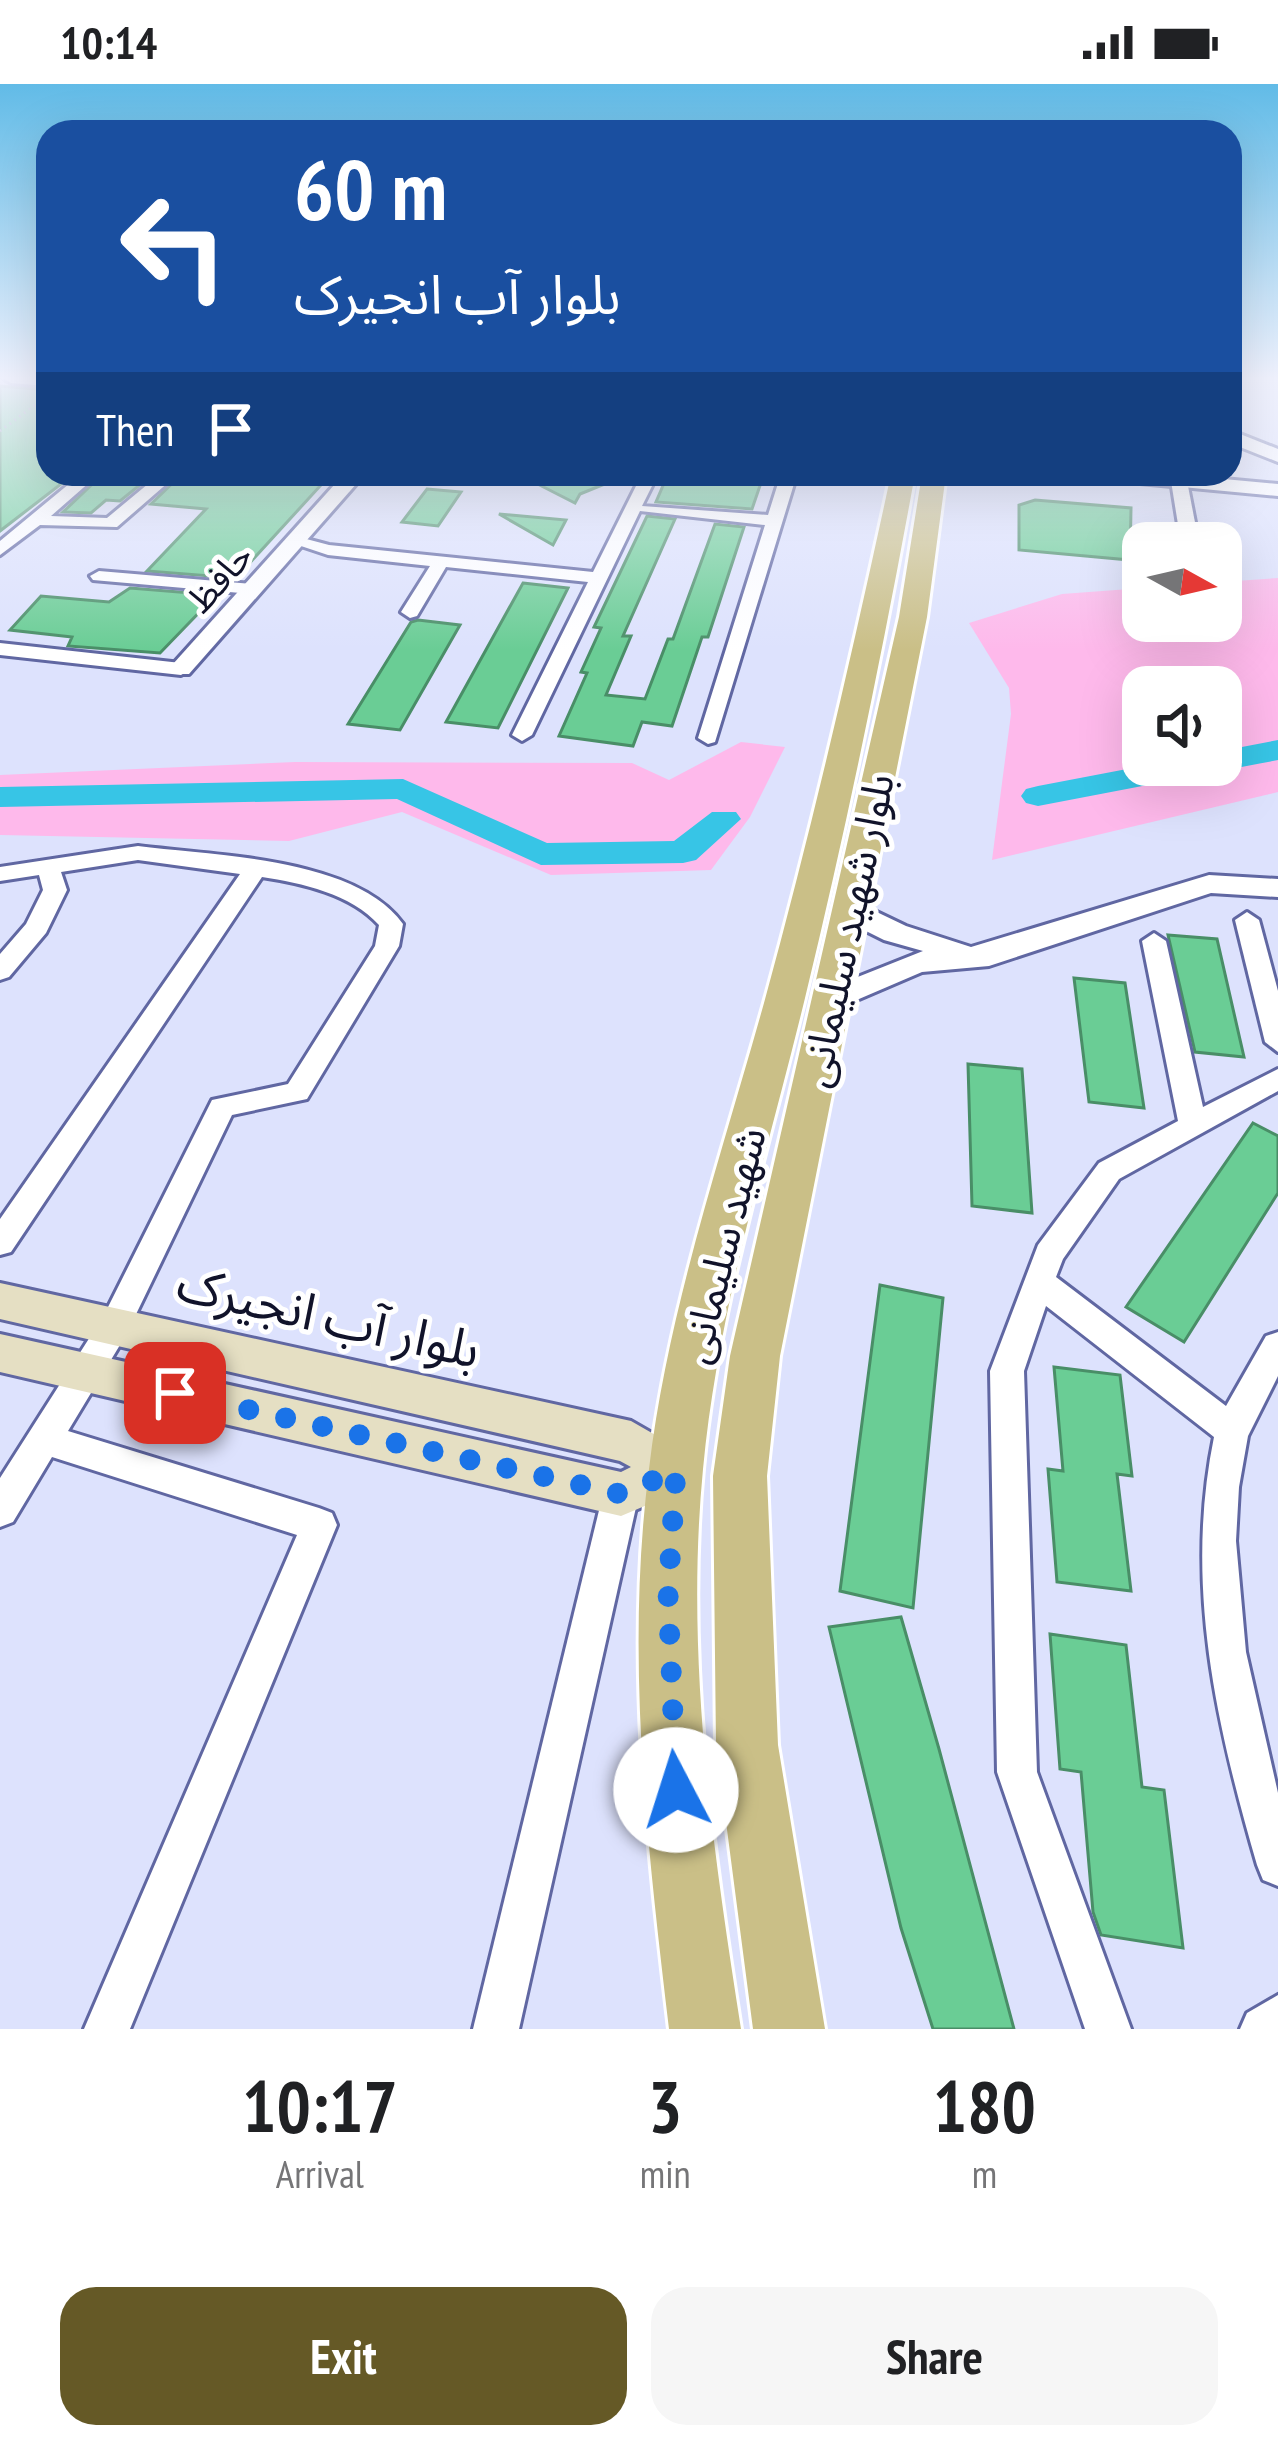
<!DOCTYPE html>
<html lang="en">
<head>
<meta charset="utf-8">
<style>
  :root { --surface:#fff; --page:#f6f6f6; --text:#202124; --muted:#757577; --accent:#655926 }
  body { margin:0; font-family:"PT Sans Narrow","Noto Sans Arabic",sans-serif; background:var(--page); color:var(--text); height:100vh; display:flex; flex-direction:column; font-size:45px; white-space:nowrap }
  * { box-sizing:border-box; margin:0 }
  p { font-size:39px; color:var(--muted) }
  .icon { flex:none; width:66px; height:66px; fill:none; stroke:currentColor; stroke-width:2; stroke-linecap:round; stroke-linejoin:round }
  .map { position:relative; height:1945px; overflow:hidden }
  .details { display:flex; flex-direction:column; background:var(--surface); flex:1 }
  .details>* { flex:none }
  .top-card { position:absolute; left:36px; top:36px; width:1206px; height:366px; border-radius:36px; box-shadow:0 12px 48px #0002; background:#1a4fa0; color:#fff; overflow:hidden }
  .needle { width:78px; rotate:98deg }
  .tools { position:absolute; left:1122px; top:438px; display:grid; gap:24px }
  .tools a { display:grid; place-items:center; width:120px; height:120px; border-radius:24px; background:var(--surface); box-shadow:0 12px 48px #0002; font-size:60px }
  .pin { position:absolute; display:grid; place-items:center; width:102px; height:102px; color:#fff; margin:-51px; border-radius:24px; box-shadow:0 6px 18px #0006 }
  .me { position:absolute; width:132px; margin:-66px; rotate:355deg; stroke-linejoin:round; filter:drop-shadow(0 0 9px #0008) }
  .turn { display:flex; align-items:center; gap:42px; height:252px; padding:0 60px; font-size:54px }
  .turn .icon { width:156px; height:156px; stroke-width:2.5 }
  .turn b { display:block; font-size:84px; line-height:102px }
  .then { display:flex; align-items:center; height:114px; padding:0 60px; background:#0003; gap:24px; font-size:45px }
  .eta { display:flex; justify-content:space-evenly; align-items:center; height:204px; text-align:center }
  .eta b { font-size:72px; font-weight:800; line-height:84px }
  .action { display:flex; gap:24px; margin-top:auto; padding:24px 60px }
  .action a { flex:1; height:138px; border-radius:36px; background:var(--accent); color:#fff; font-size:48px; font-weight:800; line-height:138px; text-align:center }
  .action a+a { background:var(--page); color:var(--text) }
  .status { display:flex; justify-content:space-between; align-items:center; height:84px; padding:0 60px; background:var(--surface); direction:ltr }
  .status svg { height:33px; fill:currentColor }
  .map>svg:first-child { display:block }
</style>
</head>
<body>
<div class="status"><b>10:14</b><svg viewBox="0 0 49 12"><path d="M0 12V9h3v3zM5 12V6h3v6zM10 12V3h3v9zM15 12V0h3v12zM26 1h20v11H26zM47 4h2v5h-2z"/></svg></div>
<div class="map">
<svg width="1278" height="1945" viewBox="0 0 1278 1945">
  <rect width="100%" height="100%" fill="#dde2fd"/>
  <g fill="#feb9eb" fill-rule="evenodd">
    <path d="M1278,494V708L992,776L1011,630L1009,604L969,539L1062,510L1143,504V537H1221V498ZM1221,603V681H1143V603Z"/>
    <path d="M741,658L785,663L750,733L711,786L551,791L402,728L289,757L0,751V691L295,678L632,679L669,696Z"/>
  </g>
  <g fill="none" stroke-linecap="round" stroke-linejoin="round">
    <g fill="#37c5e6" fill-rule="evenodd">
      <path d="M1278,656V676L1038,722L1026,719L1021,712L1026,705L1038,702L1148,681H1221V667Z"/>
      <path d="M403,695L547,759L674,757L712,728H736L741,735L696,776L683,779L541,781L397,715L0,723V703Z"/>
    </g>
  </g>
  <g fill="#6acd95" stroke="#498e67" stroke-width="3">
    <path d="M0,302L48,306V390H74L0,447Z"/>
    <path d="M103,390L151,392L120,417L106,416L91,429L63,428Z"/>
    <path d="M182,390H331L236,494L147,487L206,425L151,420Z"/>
    <path d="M518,390H627V391L580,410L575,419Z"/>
    <path d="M668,390L728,395L732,390H764L752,425L656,418Z"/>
    <path d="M427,405L461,408L438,442L402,438Z"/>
    <path d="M1035,416L1131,424L1130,476L1019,466V421Z"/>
    <path d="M499,430L566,436L553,461Z"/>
    <path d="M647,432L675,435L623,552H631L606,611L645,615L668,555H673L715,440L744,443L708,553H702L672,642L642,638L633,662L559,652L587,589L581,588L601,544L594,543Z"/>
    <path d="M523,499L568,504L498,644L446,638Z"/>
    <path d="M130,504L216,511L160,569L68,562L72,553L10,546L41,512L109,518Z"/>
    <path d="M418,536L460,541L400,646L348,640L411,538Z"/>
    <path d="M1168,851L1217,855L1244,973L1195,968Z"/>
    <path d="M1074,894L1125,899L1144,1024L1089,1018Z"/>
    <path d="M968,980L1022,985L1032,1129L972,1122Z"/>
    <path d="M1253,1039L1278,1052V1109L1184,1258L1126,1223Z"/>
    <path d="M880,1201L943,1214L913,1524L840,1507Z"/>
    <path d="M1054,1283L1120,1291L1132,1392L1117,1390L1131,1507L1057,1498L1048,1385L1063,1387Z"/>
    <path d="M901,1533L939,1665L1014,1945H933L901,1844L829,1543Z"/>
    <path d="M1050,1550L1126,1561L1142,1703L1164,1706L1183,1864L1101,1851L1093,1828L1081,1688L1060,1685Z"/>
  </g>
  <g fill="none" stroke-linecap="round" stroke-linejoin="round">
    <g stroke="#6067a2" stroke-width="6">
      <g id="minor">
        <path d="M81,390H99L51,432L107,434L160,390H178L117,443L40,441L0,471V457Z"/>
        <path d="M642,390H658L642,422L768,431L781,390H797L715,658L708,660L698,654L765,441L640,427L532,651L522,657L512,651L588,498L446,483L417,532L410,534L401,528L430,482L328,471L286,457L295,452L329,461L593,488Z"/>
        <path d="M1179,392L1187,397L1199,459H1181L1171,397Z"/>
        <path d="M99,487L252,500L261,505L252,510L93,496L90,492Z"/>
        <path d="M0,559L181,579L191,585L181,591L0,571Z"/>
        <path d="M138,762C214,772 355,773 403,840L399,862L307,1015L232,1031L126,1251L68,1347L319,1424L332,1429L337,1441L130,1945H84L297,1451L52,1373L13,1438L0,1443V1394L104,1231L212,1016L288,1000L375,862L379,841C351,810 302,799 262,793L11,1168L0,1171V1135L240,790L138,776L61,788L67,806L46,849L9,893L0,896V870L26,840L43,806L39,791L0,797V783Z"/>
        <path d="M1247,828L1259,836L1278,907V968L1265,958L1235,836Z"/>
        <path d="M1154,849L1166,857L1203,1023L1278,985V1007L1119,1095L1063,1175L1056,1193L1226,1322L1266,1252L1278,1248V1292L1248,1352L1239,1403L1236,1457L1246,1568L1278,1709V1802L1263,1796L1257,1781C1216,1640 1184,1499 1214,1353L1046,1222L1024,1287L1037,1688L1131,1945H1085L997,1688L990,1287L1038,1161L1099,1079L1178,1037L1142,857Z"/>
        <path d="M621,1393L634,1398L639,1410L519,1945H473L603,1410L608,1398Z"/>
        <path d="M1278,1911V1945H1240L1247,1929Z"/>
      </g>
    </g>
    <g stroke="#6067a2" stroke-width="6">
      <g id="tertiary">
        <path d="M3,294H48V302L11,299Z"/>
        <path d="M1230,346L1278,365V378L1230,359Z"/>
        <path d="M344,390H365L189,590H173V580Z"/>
        <path d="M1098,390H1170L1278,400V412L1108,396Z"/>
        <path d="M1209,791L1278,795V813L1211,809L989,882L922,888L831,927L820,924L815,916L820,908L923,867L884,856L840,834L835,827L840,820H860L906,842L971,863Z"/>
      </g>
    </g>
    <g stroke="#6067a2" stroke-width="6">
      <path id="secondary" d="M0,1199L631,1337L692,1372L699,1387L692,1402L621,1432L0,1288V1250L621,1388L631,1383L620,1377L0,1235Z"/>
    </g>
    <g stroke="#fff" stroke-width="6">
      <g id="primary">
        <path d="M891,390H915C883,566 847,741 805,914C767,1070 718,1225 703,1385C685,1572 712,1760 741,1945H669C647,1759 625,1572 649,1385C668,1226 721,1073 764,919C812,744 853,567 891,390Z"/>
        <path d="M922,390H946L927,533L780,1272L767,1392L778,1661L825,1945H753L716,1661L713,1392L730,1272L899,533Z"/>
      </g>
    </g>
    <path stroke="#989cb6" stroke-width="3" stroke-dasharray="1.5 4.5" stroke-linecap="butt" d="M0,347L43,315"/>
    <use href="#minor" fill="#fff" fill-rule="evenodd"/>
    <use href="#tertiary" fill="#fff" fill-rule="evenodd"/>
    <use href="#secondary" fill="#e5dfc3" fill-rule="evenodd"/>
    <use href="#primary" fill="#cabf87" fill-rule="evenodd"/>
  </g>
  <linearGradient id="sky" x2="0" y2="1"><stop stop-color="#61bbe7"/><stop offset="0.52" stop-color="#f0f2fe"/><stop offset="1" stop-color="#f0f2fe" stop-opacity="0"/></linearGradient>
  <rect width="1278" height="566" fill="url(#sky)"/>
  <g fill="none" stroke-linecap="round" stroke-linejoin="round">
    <path stroke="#1a73e8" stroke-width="21" stroke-dasharray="0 37.8" d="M175,1309L621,1410L676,1387L668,1508L676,1706"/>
  </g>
  <g text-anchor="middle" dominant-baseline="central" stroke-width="10" stroke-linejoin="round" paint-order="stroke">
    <g font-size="36" fill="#11132a" stroke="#fff">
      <text transform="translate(219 493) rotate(-48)">حافظ</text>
    </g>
    <g font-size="42" fill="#11132a" stroke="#fff">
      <text transform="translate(846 846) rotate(-78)">بلوار شهید سلیمانی</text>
      <text transform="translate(722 1161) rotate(-76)">شهید سلیمانی</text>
    </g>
    <g font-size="51" fill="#11132a" stroke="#fff">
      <text transform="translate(329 1231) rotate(13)">بلوار آب انجیرک</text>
    </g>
  </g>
</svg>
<div class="tools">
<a><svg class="needle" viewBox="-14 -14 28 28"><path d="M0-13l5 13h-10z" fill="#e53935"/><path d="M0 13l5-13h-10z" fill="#757577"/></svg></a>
<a><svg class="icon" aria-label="sound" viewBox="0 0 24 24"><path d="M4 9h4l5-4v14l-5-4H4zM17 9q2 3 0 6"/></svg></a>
</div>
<div class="pin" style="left:175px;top:1309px;background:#d93025"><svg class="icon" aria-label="arrive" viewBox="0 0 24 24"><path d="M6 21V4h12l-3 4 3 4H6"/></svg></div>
<svg class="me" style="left:676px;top:1706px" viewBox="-20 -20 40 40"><circle r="19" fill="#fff"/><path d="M0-13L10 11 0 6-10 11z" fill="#1a73e8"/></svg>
<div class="top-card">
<div class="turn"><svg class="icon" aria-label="left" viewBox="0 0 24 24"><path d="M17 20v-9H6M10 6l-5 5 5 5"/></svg><div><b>60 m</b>بلوار آب انجیرک</div></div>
<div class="then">Then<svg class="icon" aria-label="arrive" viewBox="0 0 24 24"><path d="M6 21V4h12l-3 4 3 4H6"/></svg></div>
</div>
</div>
<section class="details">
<div class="eta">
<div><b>10:17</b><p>Arrival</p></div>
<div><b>3</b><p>min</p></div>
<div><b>180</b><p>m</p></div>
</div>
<div class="action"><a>Exit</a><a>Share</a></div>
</section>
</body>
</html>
